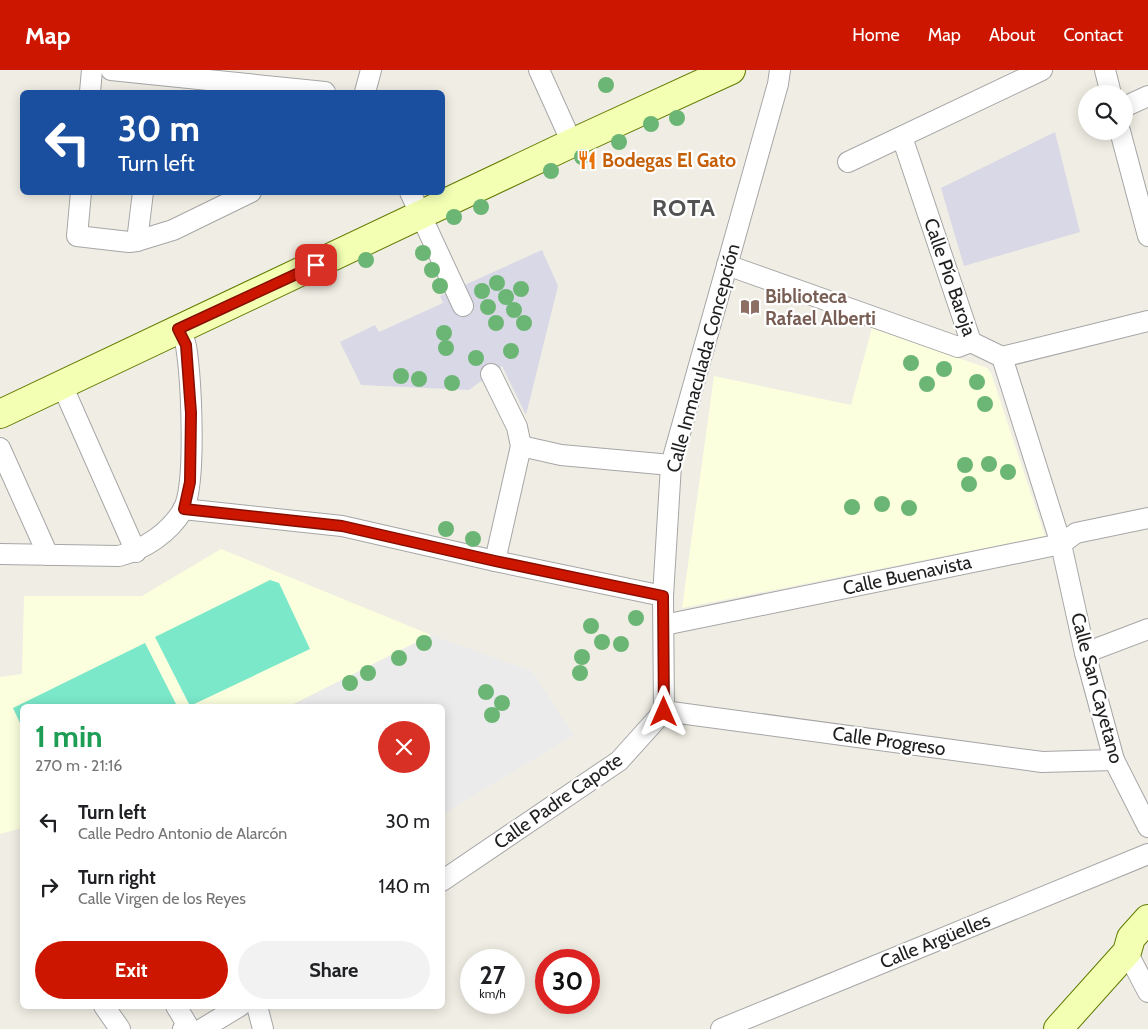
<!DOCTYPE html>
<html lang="en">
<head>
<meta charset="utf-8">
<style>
  :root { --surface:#fff; --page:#f2f2f2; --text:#202124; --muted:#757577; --accent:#cd1600 }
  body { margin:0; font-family:Cabin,sans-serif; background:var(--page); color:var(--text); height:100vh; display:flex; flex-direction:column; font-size:19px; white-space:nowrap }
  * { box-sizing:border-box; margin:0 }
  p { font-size:16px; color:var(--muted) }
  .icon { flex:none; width:28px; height:28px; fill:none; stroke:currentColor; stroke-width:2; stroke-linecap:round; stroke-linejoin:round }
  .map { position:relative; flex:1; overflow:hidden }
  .side { position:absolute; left:20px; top:634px; width:425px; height:305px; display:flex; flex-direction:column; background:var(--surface); border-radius:8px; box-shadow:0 2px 12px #0003 }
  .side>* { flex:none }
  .guide { position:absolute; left:20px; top:20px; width:425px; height:105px; border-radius:8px; box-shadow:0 2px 12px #0003; background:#1a4fa0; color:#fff; overflow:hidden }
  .fabs { position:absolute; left:1078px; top:15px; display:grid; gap:10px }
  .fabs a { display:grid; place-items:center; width:55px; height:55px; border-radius:50%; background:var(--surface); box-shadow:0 2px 12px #0003; font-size:25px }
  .speed { position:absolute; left:460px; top:879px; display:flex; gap:10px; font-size:25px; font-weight:700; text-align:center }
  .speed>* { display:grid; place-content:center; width:65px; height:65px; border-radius:50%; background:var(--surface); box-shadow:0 2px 12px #0003; line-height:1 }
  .speed small { font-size:12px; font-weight:400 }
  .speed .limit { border:8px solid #d22; background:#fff; color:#111 }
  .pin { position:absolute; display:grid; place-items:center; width:42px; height:42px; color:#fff; margin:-21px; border-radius:10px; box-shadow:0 2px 8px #0006 }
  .me { position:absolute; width:55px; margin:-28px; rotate:0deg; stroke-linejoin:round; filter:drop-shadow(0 0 4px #0008) }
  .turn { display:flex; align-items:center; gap:18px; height:105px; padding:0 15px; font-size:22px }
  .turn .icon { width:65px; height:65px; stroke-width:2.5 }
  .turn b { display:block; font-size:35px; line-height:42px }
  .round { display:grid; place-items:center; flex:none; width:52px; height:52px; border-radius:26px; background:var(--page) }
  .summary { display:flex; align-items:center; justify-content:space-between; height:85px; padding:0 15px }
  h1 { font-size:30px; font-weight:700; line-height:38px; color:#1e9e55 }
  .primary-button { display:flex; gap:10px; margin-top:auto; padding:10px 15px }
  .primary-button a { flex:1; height:58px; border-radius:30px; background:var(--accent); color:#fff; font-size:20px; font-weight:700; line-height:58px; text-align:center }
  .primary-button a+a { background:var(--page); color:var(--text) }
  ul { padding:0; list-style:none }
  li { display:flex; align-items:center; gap:15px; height:65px; padding:0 15px }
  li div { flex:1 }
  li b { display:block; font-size:19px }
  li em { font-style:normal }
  header { display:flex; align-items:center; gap:30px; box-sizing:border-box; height:70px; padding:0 25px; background:var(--accent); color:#fff }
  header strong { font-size:24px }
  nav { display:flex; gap:28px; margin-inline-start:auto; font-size:18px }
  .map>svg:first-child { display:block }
</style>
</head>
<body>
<header>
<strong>Map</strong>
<nav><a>Home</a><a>Map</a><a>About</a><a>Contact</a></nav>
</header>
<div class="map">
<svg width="1148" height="959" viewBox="0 0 1148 959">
  <rect width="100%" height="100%" fill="#f0eee4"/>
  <g fill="#fbffde">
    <path d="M872,258L987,298L991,303L1045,466L682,538L714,306L851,335Z"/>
    <path d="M221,479L431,565L290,636H22V758L0,764V607L22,604L24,526H142Z"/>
  </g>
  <g fill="#7ae8c9">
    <path d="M270,510L279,513L310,579L190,636L155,567Z"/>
    <path d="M145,573L177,636H22V657L13,638Z"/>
  </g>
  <path fill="#ebebeb" d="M431,565L532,601L574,665L443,744L442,636H290Z"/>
  <g fill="#d9d8e6">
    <path d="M1055,62L1080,162L964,196L941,118Z"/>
    <path d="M542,180L558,216L526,345L502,296L469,320L361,315L340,272L375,255L379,262L443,233L440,226Z"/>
  </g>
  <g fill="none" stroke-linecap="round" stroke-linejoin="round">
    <g stroke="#a6a6a6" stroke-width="22">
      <g id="street">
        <path d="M111,0L325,22"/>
        <path d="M539,0L572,73"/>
        <path d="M1105,0L1111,24"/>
        <path d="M90,22L92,0"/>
        <path d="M365,22L371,0"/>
        <path d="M1124,37L1148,26"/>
        <path d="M1120,61L1148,166"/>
        <path d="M902,67L971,272L1002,287L1061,474L1085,583L1114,690L1148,757"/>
        <path d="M848,92L1042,0"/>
        <path d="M81,122L77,166L129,172L137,171L173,160L251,122"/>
        <path d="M410,122L463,236"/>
        <path d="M137,171L143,122"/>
        <path d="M727,195L958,277L971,272"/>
        <path d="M1002,287L1148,251"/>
        <path d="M491,304L517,357L521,376L495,491"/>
        <path d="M62,315L136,482"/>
        <path d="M521,376L561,385L671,395"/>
        <path d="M0,378L48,485"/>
        <path d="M183,439L342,456L495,491L663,526"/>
        <path d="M0,484L119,486C145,479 169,463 183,440C197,414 191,307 186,276C185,270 181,264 178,259"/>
        <path d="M664,555L1061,474L1076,463L1148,448"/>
        <path d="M1085,583L1148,559"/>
        <path d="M664,641L663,526L671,395L778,14L780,0"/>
        <path d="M664,641L1042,692L1114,690"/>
        <path d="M442,811L619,691L664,641"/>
        <path d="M1127,882L1148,922"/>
        <path d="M104,936L120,959"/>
        <path d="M176,936L188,956L183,959"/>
        <path d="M257,936L263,959"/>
        <path d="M202,959L240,936"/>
        <path d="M721,959L1148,784"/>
      </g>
    </g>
    <g stroke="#607b00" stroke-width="30">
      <g id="secondary">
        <path d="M0,344L572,73L731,0"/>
        <path d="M1058,959L1127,882L1131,868L1148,849"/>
      </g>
    </g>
    <use href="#street" stroke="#fff" stroke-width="20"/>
    <use href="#secondary" stroke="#f3ffb3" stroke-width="28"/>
  </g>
  <g fill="#6cb675">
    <circle cx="606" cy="15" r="8"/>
    <circle cx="677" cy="48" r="8"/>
    <circle cx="651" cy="54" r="8"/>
    <circle cx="619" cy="72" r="8"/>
    <circle cx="582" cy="87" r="8"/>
    <circle cx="551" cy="101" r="8"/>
    <circle cx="481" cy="137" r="8"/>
    <circle cx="454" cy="147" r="8"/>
    <circle cx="423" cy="183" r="8"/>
    <circle cx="366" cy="190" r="8"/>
    <circle cx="432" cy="200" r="8"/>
    <circle cx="497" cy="213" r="8"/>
    <circle cx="440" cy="216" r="8"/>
    <circle cx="521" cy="219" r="8"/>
    <circle cx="482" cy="221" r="8"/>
    <circle cx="506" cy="227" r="8"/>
    <circle cx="488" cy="237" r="8"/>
    <circle cx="514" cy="240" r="8"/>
    <circle cx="496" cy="253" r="8"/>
    <circle cx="524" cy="253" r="8"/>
    <circle cx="444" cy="263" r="8"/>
    <circle cx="446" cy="278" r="8"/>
    <circle cx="511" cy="281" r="8"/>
    <circle cx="476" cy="288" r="8"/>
    <circle cx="911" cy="293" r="8"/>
    <circle cx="944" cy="299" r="8"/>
    <circle cx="401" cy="306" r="8"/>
    <circle cx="419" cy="309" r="8"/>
    <circle cx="977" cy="312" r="8"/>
    <circle cx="452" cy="313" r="8"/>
    <circle cx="927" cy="314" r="8"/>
    <circle cx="985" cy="334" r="8"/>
    <circle cx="989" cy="394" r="8"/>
    <circle cx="965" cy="395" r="8"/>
    <circle cx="1008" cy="402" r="8"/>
    <circle cx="969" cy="414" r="8"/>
    <circle cx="882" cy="434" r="8"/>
    <circle cx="852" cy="437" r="8"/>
    <circle cx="909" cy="438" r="8"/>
    <circle cx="446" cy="459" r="8"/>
    <circle cx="473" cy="469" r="8"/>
    <circle cx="636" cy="548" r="8"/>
    <circle cx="591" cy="556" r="8"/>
    <circle cx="602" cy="572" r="8"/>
    <circle cx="424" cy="573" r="8"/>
    <circle cx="621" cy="574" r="8"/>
    <circle cx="582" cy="587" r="8"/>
    <circle cx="399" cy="588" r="8"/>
    <circle cx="368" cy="603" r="8"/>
    <circle cx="580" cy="603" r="8"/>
    <circle cx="350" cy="613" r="8"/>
    <circle cx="486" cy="622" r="8"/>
    <circle cx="502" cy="633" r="8"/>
    <circle cx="492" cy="645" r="8"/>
  </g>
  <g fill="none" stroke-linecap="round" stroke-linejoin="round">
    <g stroke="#850e00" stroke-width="12">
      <path id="route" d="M316,195L178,259L186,275L191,343L190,412L184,439L342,456L495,491L663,526L664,642"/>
    </g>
    <use href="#route" stroke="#cd1600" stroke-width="9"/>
  </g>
  <defs>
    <g id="restaurant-bare" transform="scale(1.5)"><path d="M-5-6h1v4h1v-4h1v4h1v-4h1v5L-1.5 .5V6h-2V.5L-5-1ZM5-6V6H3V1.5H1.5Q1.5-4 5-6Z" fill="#e8710a" stroke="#fff" stroke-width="2.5" paint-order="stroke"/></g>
    <g id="library-bare" transform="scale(1.5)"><path d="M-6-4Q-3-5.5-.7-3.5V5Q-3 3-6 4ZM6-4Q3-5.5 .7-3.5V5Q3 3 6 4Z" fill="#8d6e63" stroke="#fff" stroke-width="2.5" paint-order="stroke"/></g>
  </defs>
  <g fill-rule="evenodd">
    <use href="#restaurant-bare" x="587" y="90"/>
    <use href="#library-bare" x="750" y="237"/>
  </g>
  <g text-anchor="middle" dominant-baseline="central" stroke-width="4.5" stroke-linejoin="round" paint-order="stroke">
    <g font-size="19" font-weight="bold" fill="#c56008" stroke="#fff" text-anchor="start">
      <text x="602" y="90">Bodegas El Gato</text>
    </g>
    <g font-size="19" fill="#1f1f1f" stroke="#fff">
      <text transform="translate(950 207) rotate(71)">Calle Pío Baroja</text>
      <text transform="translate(703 288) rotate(-75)">Calle Inmaculada Concepción</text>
      <text transform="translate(907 505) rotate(-12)">Calle Buenavista</text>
      <text transform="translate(1097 618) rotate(75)">Calle San Cayetano</text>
      <text transform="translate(889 671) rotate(8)">Calle Progreso</text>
      <text transform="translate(558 731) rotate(-35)">Calle Padre Capote</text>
      <text transform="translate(935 871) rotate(-22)">Calle Argüelles</text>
    </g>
    <g font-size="19" font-weight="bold" fill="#785e54" stroke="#fff" text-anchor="start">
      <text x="765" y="226">Biblioteca<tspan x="765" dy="22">Rafael Alberti</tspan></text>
    </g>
    <g font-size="24" font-weight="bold" letter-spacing="1" fill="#525252" stroke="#fff">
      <text x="684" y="137">ROTA</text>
    </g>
  </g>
</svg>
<div class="fabs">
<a><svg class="icon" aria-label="search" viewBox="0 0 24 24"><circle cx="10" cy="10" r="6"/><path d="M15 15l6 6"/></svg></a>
</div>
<div class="speed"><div>27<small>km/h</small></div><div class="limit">30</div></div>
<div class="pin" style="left:316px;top:195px;background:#d93025"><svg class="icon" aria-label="arrive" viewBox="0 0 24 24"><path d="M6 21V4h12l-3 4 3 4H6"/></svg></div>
<svg class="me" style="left:664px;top:642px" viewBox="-20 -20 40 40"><path d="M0-17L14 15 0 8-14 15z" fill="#cd1600" stroke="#fff" stroke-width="4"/></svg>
<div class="guide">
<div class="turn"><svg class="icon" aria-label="left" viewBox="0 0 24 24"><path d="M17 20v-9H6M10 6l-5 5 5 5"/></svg><div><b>30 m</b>Turn left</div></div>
</div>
<section class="side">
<div class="summary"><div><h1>1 min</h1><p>270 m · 21:16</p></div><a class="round" style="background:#d93025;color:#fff"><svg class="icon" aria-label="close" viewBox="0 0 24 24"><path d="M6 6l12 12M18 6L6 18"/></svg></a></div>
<ul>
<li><svg class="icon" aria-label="left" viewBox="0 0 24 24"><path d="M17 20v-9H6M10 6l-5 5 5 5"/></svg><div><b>Turn left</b><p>Calle Pedro Antonio de Alarcón</p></div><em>30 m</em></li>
<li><svg class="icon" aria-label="right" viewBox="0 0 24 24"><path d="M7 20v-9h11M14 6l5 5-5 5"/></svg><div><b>Turn right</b><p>Calle Virgen de los Reyes</p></div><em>140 m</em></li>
</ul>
<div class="primary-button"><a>Exit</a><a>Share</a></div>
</section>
</div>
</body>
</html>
